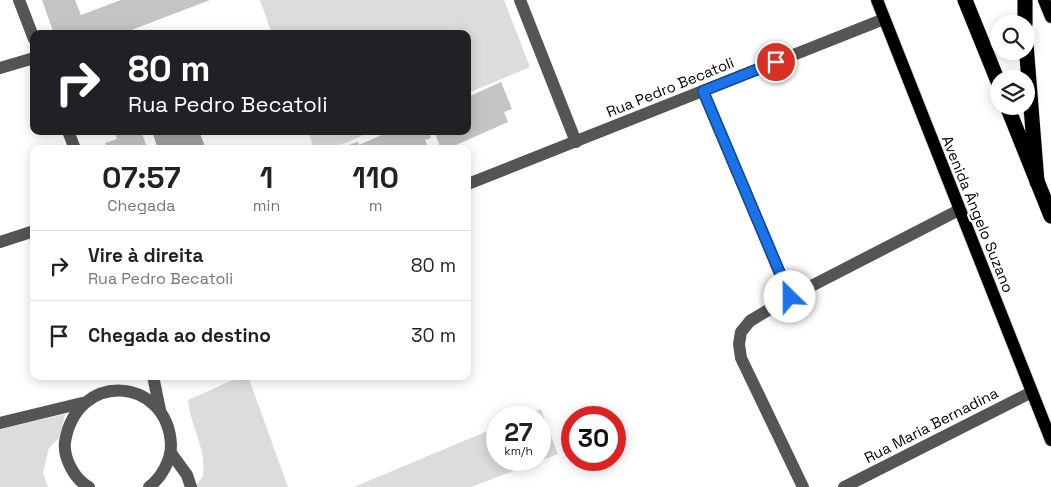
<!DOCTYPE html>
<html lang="pt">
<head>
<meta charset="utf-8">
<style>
  :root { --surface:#fff; --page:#f2f2f2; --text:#222; --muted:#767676; --line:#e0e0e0 }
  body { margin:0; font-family:"Space Grotesk",sans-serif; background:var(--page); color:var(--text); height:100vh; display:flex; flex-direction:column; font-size:19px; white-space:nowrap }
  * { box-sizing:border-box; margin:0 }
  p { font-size:16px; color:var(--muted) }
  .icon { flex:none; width:28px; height:28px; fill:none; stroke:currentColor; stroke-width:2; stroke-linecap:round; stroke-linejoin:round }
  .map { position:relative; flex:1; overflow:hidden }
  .drawer { position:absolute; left:30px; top:145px; width:441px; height:235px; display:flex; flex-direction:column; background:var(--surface); border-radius:10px; box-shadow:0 2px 12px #0003 }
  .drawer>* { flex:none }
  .guide { position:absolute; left:30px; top:30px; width:441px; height:105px; border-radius:10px; box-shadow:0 2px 12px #0003; background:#202124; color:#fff; overflow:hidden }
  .tools { position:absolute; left:990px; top:15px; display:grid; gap:10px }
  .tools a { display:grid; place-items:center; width:45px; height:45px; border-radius:50%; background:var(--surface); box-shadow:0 2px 12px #0003; font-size:25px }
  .speed { position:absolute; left:486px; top:406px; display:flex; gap:10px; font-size:25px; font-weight:700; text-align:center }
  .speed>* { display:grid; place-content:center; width:65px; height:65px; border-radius:50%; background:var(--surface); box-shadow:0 2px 12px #0003; line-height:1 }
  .speed small { font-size:12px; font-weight:400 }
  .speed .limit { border:8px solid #d22; background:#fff; color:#111 }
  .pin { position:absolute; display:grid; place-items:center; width:42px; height:42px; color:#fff; margin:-21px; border:2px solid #fff; border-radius:50%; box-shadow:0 1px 5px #0007 }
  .me { position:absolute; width:55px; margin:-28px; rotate:337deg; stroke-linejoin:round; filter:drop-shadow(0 0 4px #0008) }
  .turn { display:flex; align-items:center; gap:18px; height:105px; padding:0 15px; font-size:22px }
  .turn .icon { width:65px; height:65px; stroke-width:2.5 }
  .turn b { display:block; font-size:35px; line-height:42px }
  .eta { display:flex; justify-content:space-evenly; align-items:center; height:85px; text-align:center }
  .eta b { font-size:30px; font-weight:800; line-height:35px }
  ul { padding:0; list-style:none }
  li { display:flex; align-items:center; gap:15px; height:70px; padding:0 15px; border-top:1px solid var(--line) }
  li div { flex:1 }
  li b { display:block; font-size:19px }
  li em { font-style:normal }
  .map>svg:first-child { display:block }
</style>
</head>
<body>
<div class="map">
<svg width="1051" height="487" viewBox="0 0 1051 487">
  <rect width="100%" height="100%" fill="#fff"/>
  <g fill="#dcdcdc">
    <path d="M260,0H504L530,67L468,93V34H272Z"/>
    <path d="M308,131H373L331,149H314Z"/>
    <path d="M242,376H248L288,487H195C198,483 203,478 203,474C207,450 190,425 188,400Z"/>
    <path d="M541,409L558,454L471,487H354L497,427L498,460H540V418L520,417Z"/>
    <path d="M65,414L60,437L49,448L43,473L48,487H0V429Z"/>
  </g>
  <path fill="#a3a3a3" d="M152,131H199L206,149H158Z"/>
  <g fill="#c4c4c4">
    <path d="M42,0H75L81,15L121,0H210L121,34H54Z"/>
    <path d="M501,82L512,109L504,112L508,122L447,149H441L434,131H468V97Z"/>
    <path d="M114,131H141L147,147L107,149L105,143L117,139Z"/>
    <path d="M391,131H429L431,138L425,140L429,148L346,149L345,146L358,142L359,145Z"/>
  </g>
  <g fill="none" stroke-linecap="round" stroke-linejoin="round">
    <g stroke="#dbdbdb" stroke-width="14">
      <g id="major">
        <path d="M877,0L1051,440"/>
        <path d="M1044,0L1051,17"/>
      </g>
    </g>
    <g stroke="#dbdbdb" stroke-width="16">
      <g id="highway">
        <path d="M965,0L999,84"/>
        <path d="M1025,0V24"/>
        <path d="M1026,44L1037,182"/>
        <path d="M1007,106L1051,216"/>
      </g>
    </g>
    <g stroke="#555" stroke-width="12">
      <path d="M19,0L34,39"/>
      <path d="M520,0L576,142"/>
      <path d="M0,68L34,58"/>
      <path d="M703,91L790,297"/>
      <path d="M68,131L75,149"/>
      <path d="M468,184L884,19"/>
      <path d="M0,242L34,231"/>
      <path d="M153,376L160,410"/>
      <path d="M0,423L82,403"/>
      <path d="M171,453L187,475L191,487"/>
      <path d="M89,487C75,480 63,458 65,442C77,369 168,377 171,445C171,461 161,478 149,487"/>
      <path d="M803,487L741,358L739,344L741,332L750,321L790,297L959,210"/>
      <path d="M844,487L1032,392"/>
    </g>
    <use href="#major" stroke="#000" stroke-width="12"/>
    <use href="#highway" stroke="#000" stroke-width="15"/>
  </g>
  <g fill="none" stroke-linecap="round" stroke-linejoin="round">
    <g stroke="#114b97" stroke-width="12">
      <path id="route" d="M776,62L703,91L790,297"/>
    </g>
    <use href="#route" stroke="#1a73e8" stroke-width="9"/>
  </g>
  <g text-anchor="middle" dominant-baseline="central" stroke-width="4.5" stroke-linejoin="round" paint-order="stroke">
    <g font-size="15" fill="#000" stroke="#fff">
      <text transform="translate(670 87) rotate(-22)">Rua Pedro Becatoli</text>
      <text transform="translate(978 214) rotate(68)">Avenida Ângelo Suzano</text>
      <text transform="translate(931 425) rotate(-27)">Rua Maria Bernadina</text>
    </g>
  </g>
</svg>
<div class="tools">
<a><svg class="icon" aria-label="search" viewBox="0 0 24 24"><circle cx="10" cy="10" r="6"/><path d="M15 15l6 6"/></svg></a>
<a><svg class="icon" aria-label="layers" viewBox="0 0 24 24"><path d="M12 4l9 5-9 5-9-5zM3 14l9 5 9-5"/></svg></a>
</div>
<div class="speed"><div>27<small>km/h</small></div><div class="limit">30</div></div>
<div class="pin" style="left:776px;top:62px;background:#d93025"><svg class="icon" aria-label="arrive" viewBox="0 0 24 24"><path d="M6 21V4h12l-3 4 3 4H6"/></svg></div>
<svg class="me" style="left:790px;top:297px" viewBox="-20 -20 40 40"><circle r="19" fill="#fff"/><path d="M0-13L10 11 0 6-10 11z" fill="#1a73e8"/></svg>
<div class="guide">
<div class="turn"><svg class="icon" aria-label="right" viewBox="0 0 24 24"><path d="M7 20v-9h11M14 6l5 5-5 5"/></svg><div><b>80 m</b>Rua Pedro Becatoli</div></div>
</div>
<section class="drawer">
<div class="eta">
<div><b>07:57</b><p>Chegada</p></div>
<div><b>1</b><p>min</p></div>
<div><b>110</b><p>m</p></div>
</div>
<ul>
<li><svg class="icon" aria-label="right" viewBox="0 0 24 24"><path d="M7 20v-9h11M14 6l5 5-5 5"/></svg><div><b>Vire à direita</b><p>Rua Pedro Becatoli</p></div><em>80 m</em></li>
<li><svg class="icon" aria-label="arrive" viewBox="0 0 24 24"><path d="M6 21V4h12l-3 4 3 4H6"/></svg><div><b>Chegada ao destino</b></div><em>30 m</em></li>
</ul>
</section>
</div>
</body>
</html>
